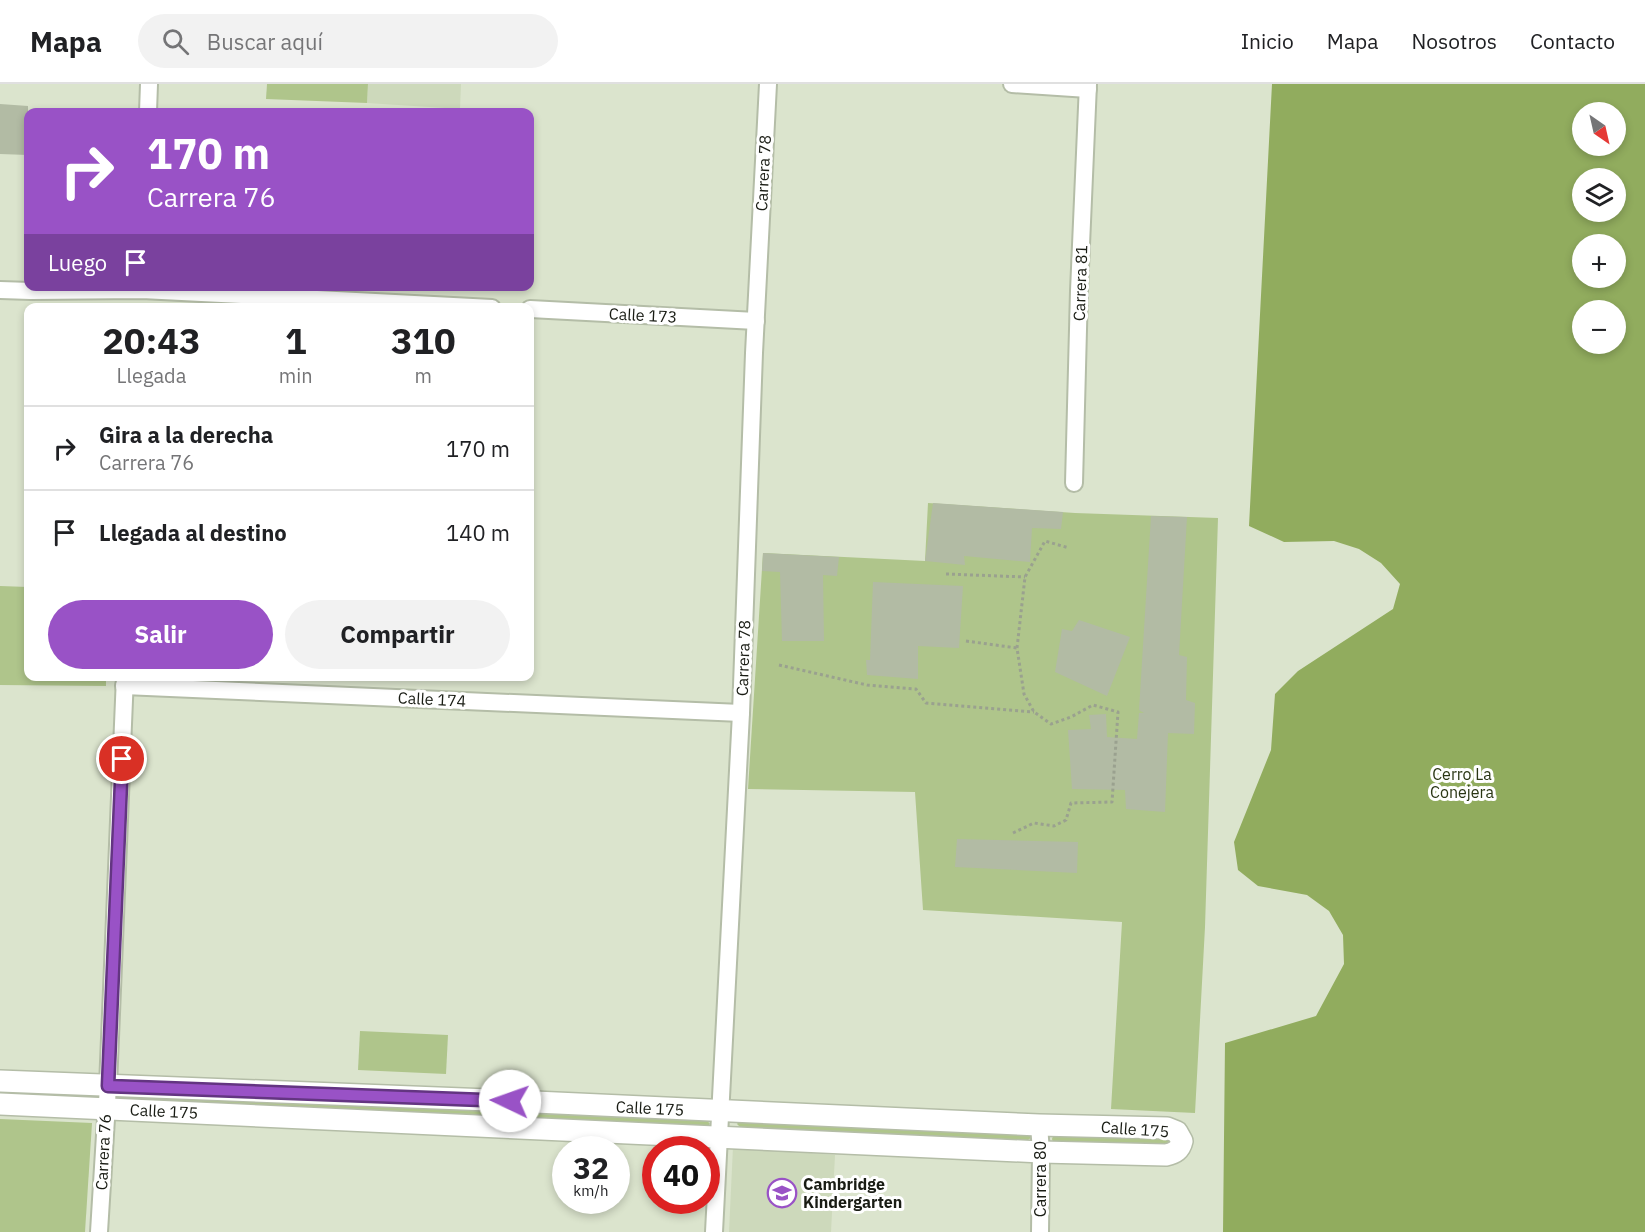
<!DOCTYPE html>
<html lang="es">
<head>
<meta charset="utf-8">
<style>
  :root { --surface:#fff; --page:#f2f2f2; --text:#202124; --muted:#757577; --line:#e0e0e0; --accent:#9952c6 }
  body { margin:0; font-family:"IBM Plex Sans",sans-serif; background:var(--page); color:var(--text); height:100vh; display:flex; flex-direction:column; font-size:22px; white-space:nowrap }
  * { box-sizing:border-box; margin:0 }
  p { font-size:20px; color:var(--muted) }
  .icon { flex:none; width:33px; height:33px; fill:none; stroke:currentColor; stroke-width:2; stroke-linecap:round; stroke-linejoin:round }
  .map { position:relative; flex:1; overflow:hidden }
  .details { position:absolute; left:24px; top:219px; width:510px; height:378px; display:flex; flex-direction:column; background:var(--surface); border-radius:12px; box-shadow:0 3px 9px #0003 }
  .details>* { flex:none }
  .top-card { position:absolute; left:24px; top:24px; width:510px; height:183px; border-radius:12px; box-shadow:0 3px 9px #0003; background:#9952c6; color:#fff; overflow:hidden }
  .needle { width:39px; rotate:146deg }
  .controls { position:absolute; left:1572px; top:18px; display:grid; gap:12px }
  .controls a { display:grid; place-items:center; width:54px; height:54px; border-radius:50%; background:var(--surface); box-shadow:0 3px 9px #0003; font-size:30px }
  .speed { position:absolute; left:552px; top:1052px; display:flex; gap:12px; font-size:30px; font-weight:700; text-align:center }
  .speed>* { display:grid; place-content:center; width:78px; height:78px; border-radius:50%; background:var(--surface); box-shadow:0 3px 9px #0003; line-height:1 }
  .speed small { font-size:15px; font-weight:400 }
  .speed .limit { border:9px solid #d22; background:#fff; color:#111 }
  .pin { position:absolute; display:grid; place-items:center; width:51px; height:51px; color:#fff; margin:-26px; border:3px solid #fff; border-radius:50%; box-shadow:0 2px 6px #0007 }
  .me { position:absolute; width:66px; margin:-33px; rotate:273deg; stroke-linejoin:round; filter:drop-shadow(0 0 4px #0008) }
  .turn { display:flex; align-items:center; gap:21px; height:126px; padding:0 24px; font-size:27px }
  .turn .icon { width:78px; height:78px; stroke-width:2.5 }
  .turn b { display:block; font-size:42px; line-height:51px }
  .then { display:flex; align-items:center; height:57px; padding:0 24px; background:#0003; gap:12px; font-size:22px }
  .eta { display:flex; justify-content:space-evenly; align-items:center; height:102px; text-align:center }
  .eta b { font-size:36px; font-weight:700; line-height:42px }
  .button { display:flex; gap:12px; margin-top:auto; padding:12px 24px }
  .button a { flex:1; height:69px; border-radius:36px; background:var(--accent); color:#fff; font-size:24px; font-weight:700; line-height:69px; text-align:center }
  .button a+a { background:var(--page); color:var(--text) }
  ul { padding:0; list-style:none }
  li { display:flex; align-items:center; gap:18px; height:84px; padding:0 24px; border-top:2px solid var(--line) }
  li div { flex:1 }
  li b { display:block; font-size:22px }
  li em { font-style:normal }
  header { display:flex; align-items:center; gap:36px; box-sizing:border-box; height:84px; padding:0 30px; background:var(--surface); border-bottom:2px solid var(--line) }
  header strong { font-size:28px }
  nav { display:flex; gap:33px; margin-inline-start:auto; font-size:21px }
  .search { width:420px; height:54px; background:var(--page); display:flex; align-items:center; gap:15px; box-sizing:border-box; padding:0 21px; border-radius:33px; color:var(--muted); font-size:22px }
  .map>svg:first-child { display:block }
</style>
</head>
<body>
<header>
<strong>Mapa</strong>
<div class="search"><svg class="icon" aria-label="search" viewBox="0 0 24 24"><circle cx="10" cy="10" r="6"/><path d="M15 15l6 6"/></svg>Buscar aquí</div>
<nav><a>Inicio</a><a>Mapa</a><a>Nosotros</a><a>Contacto</a></nav>
</header>
<div class="map">
<svg width="1645" height="1148" viewBox="0 0 1645 1148">
  <rect width="100%" height="100%" fill="#dbe4cd"/>
  <g fill="#cdd9bb">
    <path d="M368,0H461L460,25L367,19Z"/>
    <path d="M733,1063L835,1071L831,1148H729Z"/>
  </g>
  <g fill="#afc58b">
    <path d="M267,0H368L367,19L266,15Z"/>
    <path d="M928,419L1075,429L1218,434L1205,843L1195,1029L1111,1025L1122,838L923,826L915,708L748,705L763,469L925,477Z"/>
    <path d="M0,502L28,503V592L106,593V602L0,601Z"/>
    <path d="M360,947L448,951L446,990L358,986Z"/>
    <path d="M120,1010L706,1035L710,1040L708,1042L120,1017Z"/>
    <path d="M0,1035L92,1039L85,1148H0Z"/>
    <path d="M739,1037L1030,1050L1032,1053L1028,1056L741,1044L737,1040Z"/>
    <path d="M1053,1052H1165L1169,1057L1168,1059L1164,1061L1053,1058L1052,1055Z"/>
  </g>
  <path fill="#91ac5e" fill-rule="evenodd" d="M1272,0H1645V1148H1223L1225,959L1316,932L1344,880L1343,851L1329,827L1307,811L1258,802L1238,786L1234,758L1271,666L1275,610L1298,587L1393,525L1400,500L1381,479L1359,465L1334,457L1284,458L1249,442ZM1582,28H1616V62H1582ZM1582,94H1616V128H1582ZM1582,160H1616V194H1582ZM1582,226H1616V260H1582Z"/>
  <g fill="#b2bba4">
    <path d="M0,20L28,22V71L0,70Z"/>
    <path d="M933,419L1063,428L1061,445L1032,444L1030,478L964,472L965,481L925,477Z"/>
    <path d="M1151,432L1187,433L1179,571L1187,573L1186,616L1195,619L1194,650L1168,649L1165,728L1126,725L1125,706L1072,705L1068,646L1091,645L1089,631L1106,630L1107,653L1137,655L1139,629H1144L1139,626Z"/>
    <path d="M763,469L839,473L837,492L823,491L824,557H782L780,488L762,487Z"/>
    <path d="M873,498L963,502L959,564L918,562V595L867,591L866,576H870Z"/>
    <path d="M1079,536L1130,553L1107,612L1055,588L1062,545L1072,547Z"/>
    <path d="M957,755L1078,758L1077,789L955,783Z"/>
  </g>
  <g fill="none" stroke-linecap="round" stroke-linejoin="round">
    <g stroke="#b4bda7" stroke-width="20">
      <g id="minor">
        <path d="M1012,0L1088,5"/>
        <path d="M148,28L149,0"/>
        <path d="M0,206L31,207L142,206L492,224"/>
        <path d="M530,225L756,237"/>
        <path d="M1074,399L1079,207L1088,0"/>
        <path d="M124,602L741,629"/>
        <path d="M1039,1041L1041,1068L1040,1148"/>
        <path d="M99,1148L108,1002L125,592"/>
        <path d="M714,1148L741,629L754,269L768,0"/>
      </g>
    </g>
    <g stroke="#b4bda7" stroke-width="24">
      <path id="tertiary" d="M0,997L489,1016L1039,1041L1167,1044L1177,1048L1182,1057C1180,1066 1175,1069 1166,1071L1041,1068L0,1020"/>
    </g>
    <g stroke="#9aa18f" stroke-width="3" stroke-dasharray="3 3" stroke-linecap="butt">
      <path d="M946,490L1025,493"/>
      <path d="M966,557L1017,564"/>
      <path d="M779,581L867,601L916,605L926,619L1034,628"/>
      <path d="M1013,749L1034,739L1054,742L1066,736L1071,719L1112,718L1118,628L1093,621L1071,633L1051,640L1034,628L1024,610L1017,564L1025,493L1045,457L1069,464"/>
    </g>
    <use href="#minor" stroke="#fff" stroke-width="16"/>
    <use href="#tertiary" stroke="#fff" stroke-width="21"/>
  </g>
  <g fill="none" stroke-linecap="round" stroke-linejoin="round">
    <g stroke="#633581" stroke-width="15">
      <path id="route" d="M122,675L108,1002L510,1017"/>
    </g>
    <use href="#route" stroke="#9952c6" stroke-width="10"/>
  </g>
  <defs>
    <g id="school-ring" transform="scale(1.5)"><circle r="9.5" fill="#fff" stroke="#9952c6" stroke-width="1.5"/><path d="M0-5L7-2L0 1L-7-2ZM-4 1L0 2.5L4 1V4Q0 6-4 4Z" fill="#9952c6"/></g>
  </defs>
  <g fill-rule="evenodd">
    <use href="#school-ring" x="782" y="1109"/>
  </g>
  <g text-anchor="middle" dominant-baseline="central" stroke-width="6" stroke-linejoin="round" paint-order="stroke">
    <g font-size="16" fill="#191c14" stroke="#fff">
      <text transform="translate(763 89) rotate(-87)">Carrera 78</text>
      <text transform="translate(1080 199) rotate(-88)">Carrera 81</text>
      <text transform="translate(643 231) rotate(3)">Calle 173</text>
      <text transform="translate(743 574) rotate(-88)">Carrera 78</text>
      <text transform="translate(432 615) rotate(3)">Calle 174</text>
      <text transform="translate(650 1024) rotate(3)">Calle 175</text>
      <text transform="translate(164 1027) rotate(3)">Calle 175</text>
      <text transform="translate(1135 1045) rotate(4)">Calle 175</text>
      <text transform="translate(103 1068) rotate(-87)">Carrera 76</text>
      <text transform="translate(1040 1095) rotate(-90)">Carrera 80</text>
    </g>
    <g font-size="16" fill="#2a3614" stroke="#fff">
      <text x="1462" y="690">Cerro La<tspan x="1462" dy="18">Conejera</tspan></text>
    </g>
    <g font-size="16" font-weight="bold" fill="#191c14" stroke="#fff" text-anchor="start">
      <text x="803" y="1100">Cambridge<tspan x="803" dy="18">Kindergarten</tspan></text>
    </g>
  </g>
</svg>
<div class="controls">
<a><svg class="needle" viewBox="-14 -14 28 28"><path d="M0-13l5 13h-10z" fill="#e53935"/><path d="M0 13l5-13h-10z" fill="#757577"/></svg></a>
<a><svg class="icon" aria-label="layers" viewBox="0 0 24 24"><path d="M12 4l9 5-9 5-9-5zM3 14l9 5 9-5"/></svg></a>
<a>+</a>
<a>−</a>
</div>
<div class="speed"><div>32<small>km/h</small></div><div class="limit">40</div></div>
<div class="pin" style="left:122px;top:675px;background:#d93025"><svg class="icon" aria-label="arrive" viewBox="0 0 24 24"><path d="M6 21V4h12l-3 4 3 4H6"/></svg></div>
<svg class="me" style="left:510px;top:1017px" viewBox="-20 -20 40 40"><circle r="19" fill="#fff"/><path d="M0-13L10 11 0 6-10 11z" fill="#9952c6"/></svg>
<div class="top-card">
<div class="turn"><svg class="icon" aria-label="right" viewBox="0 0 24 24"><path d="M7 20v-9h11M14 6l5 5-5 5"/></svg><div><b>170 m</b>Carrera 76</div></div>
<div class="then">Luego<svg class="icon" aria-label="arrive" viewBox="0 0 24 24"><path d="M6 21V4h12l-3 4 3 4H6"/></svg></div>
</div>
<section class="details">
<div class="eta">
<div><b>20:43</b><p>Llegada</p></div>
<div><b>1</b><p>min</p></div>
<div><b>310</b><p>m</p></div>
</div>
<ul>
<li><svg class="icon" aria-label="right" viewBox="0 0 24 24"><path d="M7 20v-9h11M14 6l5 5-5 5"/></svg><div><b>Gira a la derecha</b><p>Carrera 76</p></div><em>170 m</em></li>
<li><svg class="icon" aria-label="arrive" viewBox="0 0 24 24"><path d="M6 21V4h12l-3 4 3 4H6"/></svg><div><b>Llegada al destino</b></div><em>140 m</em></li>
</ul>
<div class="button"><a>Salir</a><a>Compartir</a></div>
</section>
</div>
</body>
</html>
